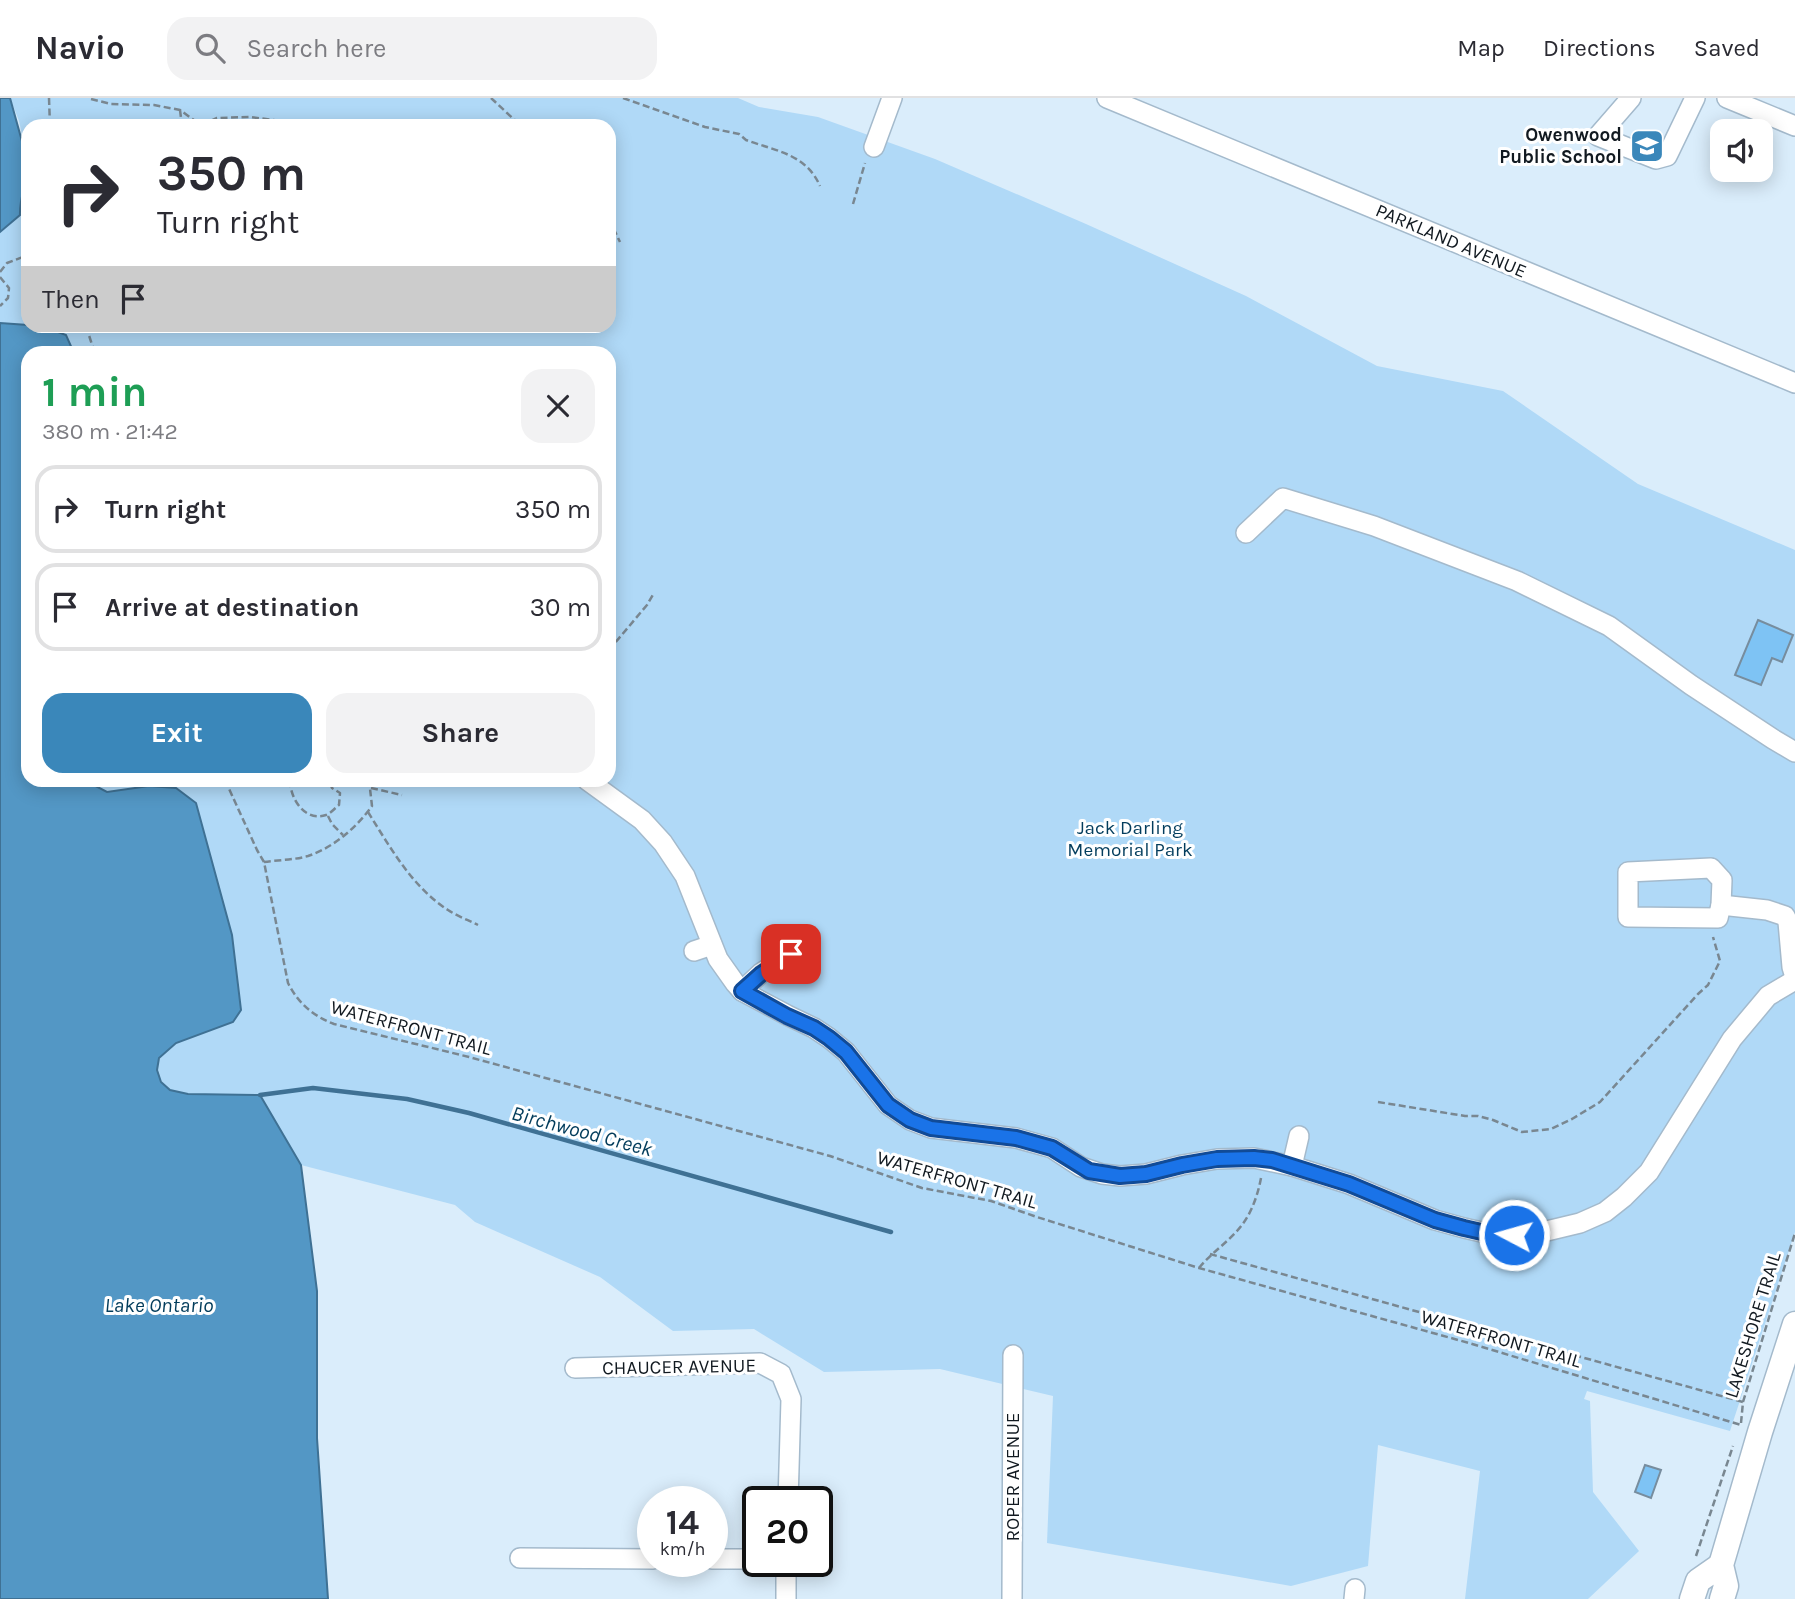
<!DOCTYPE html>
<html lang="en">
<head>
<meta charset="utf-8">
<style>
  :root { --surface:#fff; --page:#f2f2f3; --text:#2b2b33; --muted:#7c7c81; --line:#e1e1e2; --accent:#3a87ba }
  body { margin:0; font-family:Karla,sans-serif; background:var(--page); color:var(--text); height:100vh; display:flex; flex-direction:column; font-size:26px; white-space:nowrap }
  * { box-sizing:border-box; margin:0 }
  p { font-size:23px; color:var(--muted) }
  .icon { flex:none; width:38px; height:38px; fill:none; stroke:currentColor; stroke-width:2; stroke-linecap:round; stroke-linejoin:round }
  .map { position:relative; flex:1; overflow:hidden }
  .sheet { position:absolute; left:21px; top:248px; width:595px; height:441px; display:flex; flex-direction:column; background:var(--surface); border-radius:21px; box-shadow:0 4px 18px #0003 }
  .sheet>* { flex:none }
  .hud { position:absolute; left:21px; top:21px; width:595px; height:214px; border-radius:21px; box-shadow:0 4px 18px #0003; background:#fff; color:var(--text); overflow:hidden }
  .controls { position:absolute; left:1710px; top:21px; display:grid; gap:14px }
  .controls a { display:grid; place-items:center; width:63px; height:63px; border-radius:14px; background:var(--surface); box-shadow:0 4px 18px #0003; font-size:35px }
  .speed { position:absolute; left:637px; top:1388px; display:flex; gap:14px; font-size:35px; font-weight:700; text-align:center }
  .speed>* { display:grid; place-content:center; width:91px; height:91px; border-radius:50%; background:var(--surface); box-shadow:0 4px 18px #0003; line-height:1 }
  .speed small { font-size:18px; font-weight:400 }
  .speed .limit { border:4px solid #111; border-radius:10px; background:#fff; color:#111 }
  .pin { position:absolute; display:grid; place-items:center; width:60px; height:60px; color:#fff; margin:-30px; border-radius:14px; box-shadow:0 4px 10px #0006 }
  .me { position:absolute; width:77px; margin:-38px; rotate:276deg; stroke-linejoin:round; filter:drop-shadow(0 0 5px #0008) }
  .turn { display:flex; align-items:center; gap:24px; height:147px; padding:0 21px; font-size:32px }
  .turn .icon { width:91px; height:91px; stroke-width:2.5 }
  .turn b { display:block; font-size:49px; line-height:60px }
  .then { display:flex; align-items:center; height:66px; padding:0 21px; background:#0003; gap:14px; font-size:26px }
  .round { display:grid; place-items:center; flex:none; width:74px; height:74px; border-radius:21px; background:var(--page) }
  .summary { display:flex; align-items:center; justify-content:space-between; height:119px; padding:0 21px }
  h1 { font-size:42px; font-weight:700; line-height:52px; color:#1e9e55 }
  .primary-button { display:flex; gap:14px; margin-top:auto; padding:14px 21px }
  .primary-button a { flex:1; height:80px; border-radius:21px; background:var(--accent); color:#fff; font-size:28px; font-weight:700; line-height:80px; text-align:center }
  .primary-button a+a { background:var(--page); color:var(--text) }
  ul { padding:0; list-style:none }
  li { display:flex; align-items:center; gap:21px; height:88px; margin:0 14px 10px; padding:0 7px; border:4px solid var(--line); border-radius:21px }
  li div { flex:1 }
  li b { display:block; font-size:26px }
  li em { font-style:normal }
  header { display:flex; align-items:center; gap:42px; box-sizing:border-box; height:98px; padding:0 35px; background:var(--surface); border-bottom:2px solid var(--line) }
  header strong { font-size:33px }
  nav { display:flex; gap:38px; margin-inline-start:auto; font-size:24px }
  .search { width:490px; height:63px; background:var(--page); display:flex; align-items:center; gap:18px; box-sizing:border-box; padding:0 24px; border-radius:21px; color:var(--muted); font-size:26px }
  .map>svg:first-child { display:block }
</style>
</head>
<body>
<header>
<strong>Navio</strong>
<div class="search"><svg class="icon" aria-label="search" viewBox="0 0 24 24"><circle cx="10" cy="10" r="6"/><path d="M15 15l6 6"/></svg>Search here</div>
<nav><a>Map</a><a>Directions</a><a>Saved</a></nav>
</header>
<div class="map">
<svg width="1795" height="1501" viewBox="0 0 1795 1501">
  <rect width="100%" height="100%" fill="#daedfb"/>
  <g fill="#b0d9f7">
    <path d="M10,0H738L759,9L818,19L935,61L1086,126L1246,198L1377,268L1503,293L1638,386L1795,452V1134L1730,1333L1587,1293L1584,1301L1590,1303L1593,1394L1639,1453L1588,1501H1465L1480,1373L1378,1347L1368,1468L1291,1488L1047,1445L1053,1298L940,1271L824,1274L754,1231L673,1233L600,1179L475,1124L455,1107L301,1067L260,997C233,997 199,1001 173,993C166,991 162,985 159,978C147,946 211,932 233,924L149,688L107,694L86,683L609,682V256H74L66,237L42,228H31H609V28H28V65L19,23Z"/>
    <path d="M28,75V227L0,225V134L20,117L19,105Z"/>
  </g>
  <g fill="#5397c5" stroke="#3f7194" stroke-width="2">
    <path d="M0,0H10L28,65C28,83 19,99 20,117L0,134Z"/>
    <path d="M0,225L42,228L66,237L74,255L28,256V682L86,683L107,694L149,688L176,690L196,705L232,837L241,912L233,924L176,945L159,960L157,972L161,984L170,992L188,996L260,997L301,1067L317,1193V1340L328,1501H0Z"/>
  </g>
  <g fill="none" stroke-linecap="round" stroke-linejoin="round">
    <path stroke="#3f7194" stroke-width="4.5" d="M260,997L313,990L407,1001L469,1015L891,1134"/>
  </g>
  <g fill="#7ec3f4" stroke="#778d9e" stroke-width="2">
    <path d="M1758,522L1793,537L1782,564L1772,560L1761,587L1735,577Z"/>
    <path d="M1645,1367L1661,1372L1651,1400L1635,1394Z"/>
  </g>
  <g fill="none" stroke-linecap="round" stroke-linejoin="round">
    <g stroke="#a4bacc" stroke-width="22">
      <g id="minor">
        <path d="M1107,0L1795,285"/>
        <path d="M1631,0L1598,38L1656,61L1667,58L1669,54L1695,0"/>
        <path d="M1727,0L1795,28"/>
        <path d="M874,49L892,0"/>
        <path d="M1246,435L1283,400L1374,428L1517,483L1609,528L1691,587L1773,641L1795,654"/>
        <path d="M587,682L642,722L663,745L685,778L718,861L735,885L742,893L787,917L814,930L829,940L846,954L888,1007L910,1022L931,1030L1016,1040L1052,1050L1081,1069L1102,1076L1120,1078L1146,1076L1182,1067L1217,1061L1254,1060L1292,1068L1349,1086L1435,1122L1464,1130L1499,1138L1530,1137L1580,1125L1605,1114L1624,1099L1649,1074L1732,941L1768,898L1795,882"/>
        <path d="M1711,770L1722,782L1721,807L1718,820L1628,819V774Z"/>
        <path d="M1721,807L1767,812L1785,818L1788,824L1792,869L1795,879"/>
        <path d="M694,853L712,847"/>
        <path d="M742,893L761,875L791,856"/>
        <path d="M1292,1068L1299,1038"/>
        <path d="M575,1270L760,1265L781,1276L791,1301L788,1404"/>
        <path d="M520,1460L653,1461"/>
        <path d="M712,1461H758"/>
        <path d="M786,1463V1501"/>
        <path d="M1012,1501L1013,1257"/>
        <path d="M1354,1501L1355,1491"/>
      </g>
    </g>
    <g stroke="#a4bacc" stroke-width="27">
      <g id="major">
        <path d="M1692,1501L1698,1483L1721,1467"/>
        <path d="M1722,1501L1726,1488L1721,1467L1760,1334L1795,1226"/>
      </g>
    </g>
    <g stroke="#798791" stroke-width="2.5" stroke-dasharray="7 3.5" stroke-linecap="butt">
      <path d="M49,0L50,28"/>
      <path d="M491,0L521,28"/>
      <path d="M623,0L705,29L739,36L746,42C776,53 806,56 820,88"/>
      <path d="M91,1L111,6L154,7L180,12L202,28"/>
      <path d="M180,12L182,28"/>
      <path d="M201,27L217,20L250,19L281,23L292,28"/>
      <path d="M853,106L865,65"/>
      <path d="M609,121L620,144"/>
      <path d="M0,174L7,165L28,157"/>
      <path d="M0,179L9,190L8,200L0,208"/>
      <path d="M86,228L95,256"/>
      <path d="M609,552L647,507L654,495"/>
      <path d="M225,682L257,752L264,764L288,885C298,905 313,918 334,926L469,959L830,1058L922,1090L991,1103L1037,1119L1199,1170L1469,1245L1741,1327"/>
      <path d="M290,682C290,700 304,724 326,717C330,716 335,710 339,707L340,695L332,690L329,682"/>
      <path d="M371,690L402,697"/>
      <path d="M368,714C390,749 412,789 448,812C457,818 468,822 478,827"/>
      <path d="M328,718L332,726L343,737"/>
      <path d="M264,764C278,762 294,762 308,758C333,750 357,729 372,708L369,682"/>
      <path d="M1378,1004L1465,1018H1478L1493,1022L1522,1034L1551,1031L1572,1021L1600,1004L1698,896L1708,887L1720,863L1713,839"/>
      <path d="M1210,1156L1743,1304"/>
      <path d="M1199,1170C1212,1154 1230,1143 1242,1127C1252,1114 1258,1096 1261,1080"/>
      <path d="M1741,1325L1743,1304L1795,1135"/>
      <path d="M1696,1458L1733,1348"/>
    </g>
    <use href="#minor" stroke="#fff" stroke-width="19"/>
    <use href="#major" stroke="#fff" stroke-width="24"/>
  </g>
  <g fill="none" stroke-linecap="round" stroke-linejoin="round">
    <g stroke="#114b97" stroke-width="18">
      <path id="route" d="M791,856L761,876L742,893L787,918L814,930L829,940L846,954L888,1007L910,1022L931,1030L1016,1040L1052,1050L1089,1073L1120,1078L1146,1076L1182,1067L1217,1061L1254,1060L1272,1062L1349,1086L1435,1122L1464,1130L1499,1138L1514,1137"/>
    </g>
    <use href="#route" stroke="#1a73e8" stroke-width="12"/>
  </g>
  <defs>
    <g id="school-square" transform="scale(1.75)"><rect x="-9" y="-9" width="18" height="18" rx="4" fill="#3a87ba" stroke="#fff"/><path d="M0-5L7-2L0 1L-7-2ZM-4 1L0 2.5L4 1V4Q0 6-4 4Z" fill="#fff"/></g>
  </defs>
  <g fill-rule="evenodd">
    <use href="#school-square" x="1647" y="48"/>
  </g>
  <g text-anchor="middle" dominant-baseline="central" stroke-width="6" stroke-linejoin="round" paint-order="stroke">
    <g font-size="19" font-weight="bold" fill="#111920" stroke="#fff" text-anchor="end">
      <text x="1622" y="37">Owenwood<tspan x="1622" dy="22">Public School</tspan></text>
    </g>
    <g font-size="19" fill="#111920" stroke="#fff">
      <text transform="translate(1451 143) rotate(23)">PARKLAND AVENUE</text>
      <text transform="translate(411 930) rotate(15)">WATERFRONT TRAIL</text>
      <text transform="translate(957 1082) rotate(16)">WATERFRONT TRAIL</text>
      <text transform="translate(1753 1227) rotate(-73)">LAKESHORE TRAIL</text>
      <text transform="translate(1501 1241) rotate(16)">WATERFRONT TRAIL</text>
      <text transform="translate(679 1269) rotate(-1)">CHAUCER AVENUE</text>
      <text transform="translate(1013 1379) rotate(-90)">ROPER AVENUE</text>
    </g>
    <g font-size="19" fill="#033d5d" stroke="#fff">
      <text x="1130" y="730">Jack Darling<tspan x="1130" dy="22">Memorial Park</tspan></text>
    </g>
    <g font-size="21" font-style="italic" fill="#023c5b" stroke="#fff">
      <text transform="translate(582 1033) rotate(15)">Birchwood Creek</text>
      <text x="159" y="1207">Lake Ontario</text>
    </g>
  </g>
</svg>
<div class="controls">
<a><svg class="icon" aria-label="sound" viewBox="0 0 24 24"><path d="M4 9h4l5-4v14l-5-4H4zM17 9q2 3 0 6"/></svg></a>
</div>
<div class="speed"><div>14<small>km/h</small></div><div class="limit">20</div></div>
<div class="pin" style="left:791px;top:856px;background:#d93025"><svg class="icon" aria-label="arrive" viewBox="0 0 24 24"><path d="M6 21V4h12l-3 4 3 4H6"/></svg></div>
<svg class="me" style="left:1514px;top:1137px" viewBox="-20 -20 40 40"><circle r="17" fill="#1a73e8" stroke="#fff" stroke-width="3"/><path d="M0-11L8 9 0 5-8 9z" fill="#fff"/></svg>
<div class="hud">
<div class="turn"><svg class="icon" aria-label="right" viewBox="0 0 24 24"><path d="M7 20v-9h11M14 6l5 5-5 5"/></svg><div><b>350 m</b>Turn right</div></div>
<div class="then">Then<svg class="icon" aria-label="arrive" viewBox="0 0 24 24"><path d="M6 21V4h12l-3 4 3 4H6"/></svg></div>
</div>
<section class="sheet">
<div class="summary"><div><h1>1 min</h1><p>380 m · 21:42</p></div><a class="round"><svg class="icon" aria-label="close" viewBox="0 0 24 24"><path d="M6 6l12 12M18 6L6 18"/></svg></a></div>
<ul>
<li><svg class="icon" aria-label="right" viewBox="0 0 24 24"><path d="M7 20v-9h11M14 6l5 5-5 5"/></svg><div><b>Turn right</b></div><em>350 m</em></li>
<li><svg class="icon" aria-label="arrive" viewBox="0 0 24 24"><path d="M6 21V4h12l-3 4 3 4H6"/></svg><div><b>Arrive at destination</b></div><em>30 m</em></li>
</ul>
<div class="primary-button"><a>Exit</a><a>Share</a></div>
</section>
</div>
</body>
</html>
